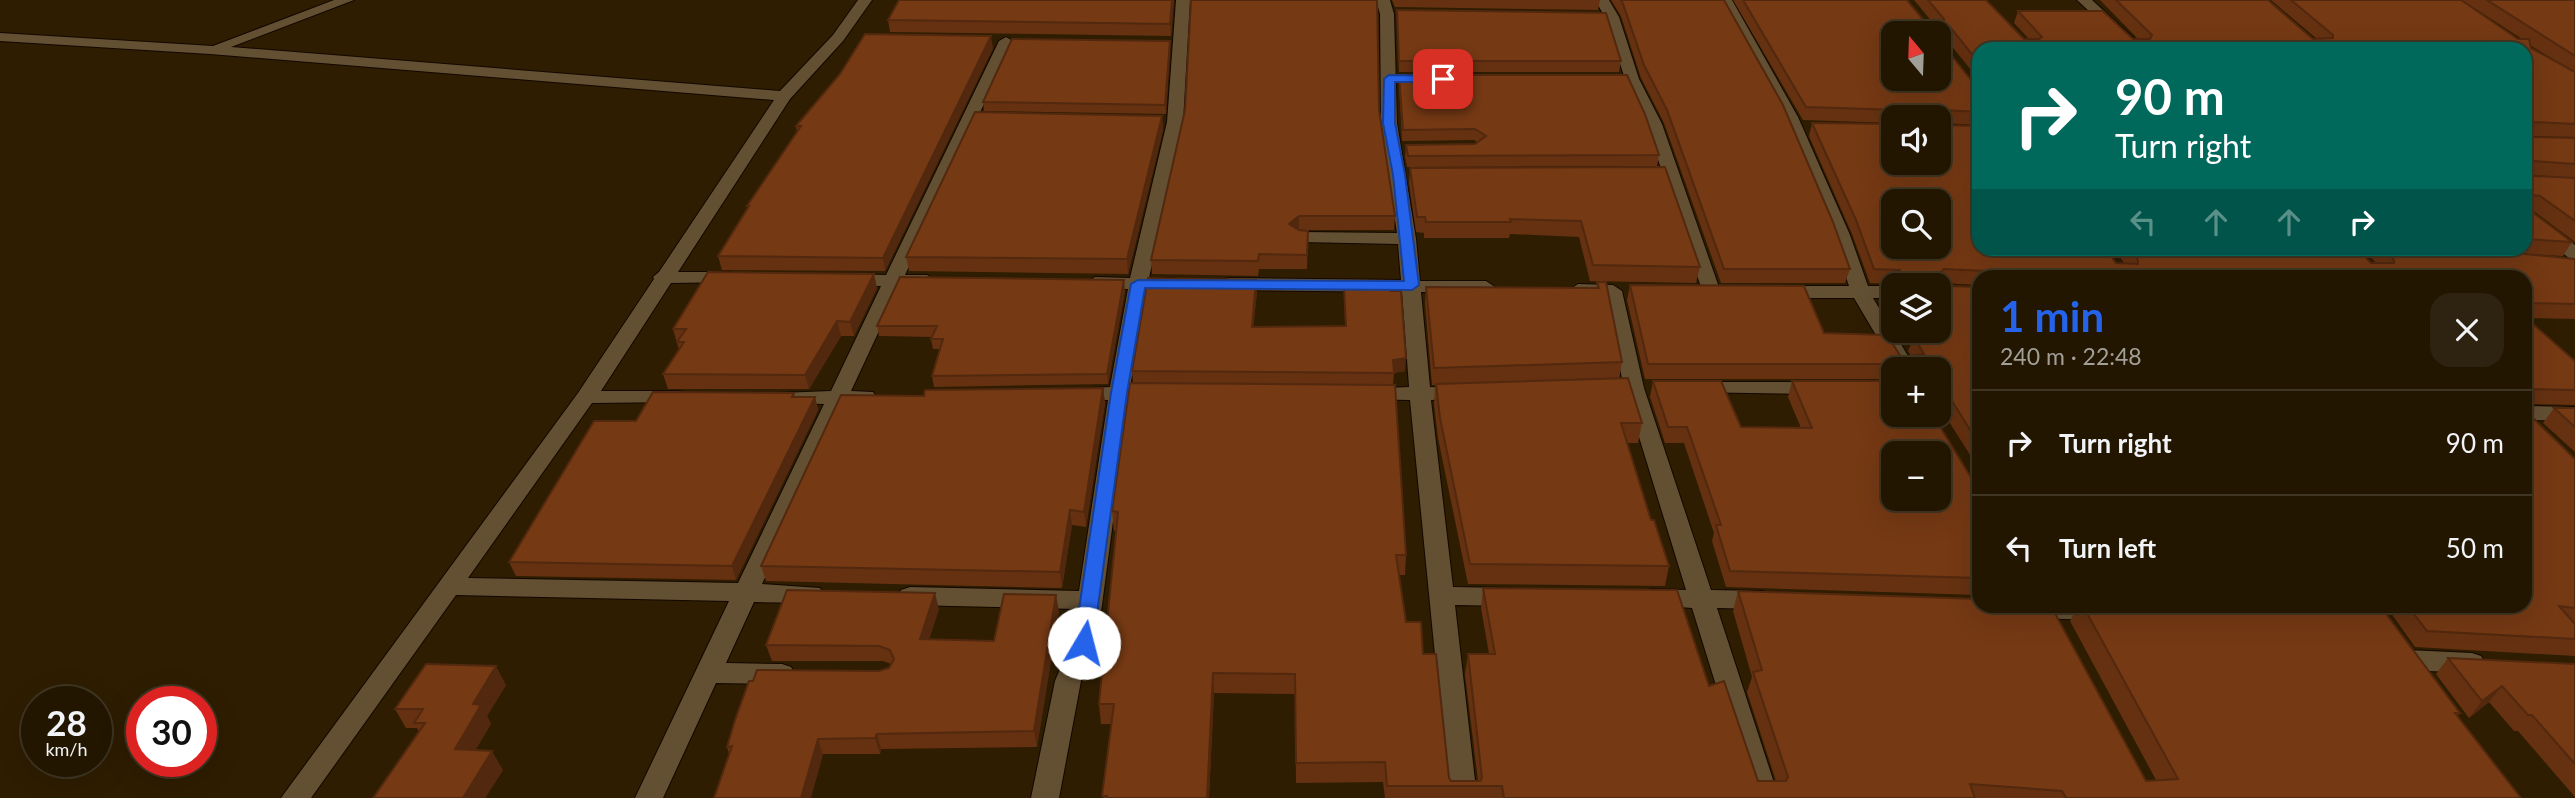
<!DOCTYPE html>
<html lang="en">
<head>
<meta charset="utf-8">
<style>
  :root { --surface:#221601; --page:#2e2310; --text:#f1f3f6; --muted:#a29f99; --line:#3f3523; --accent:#2563eb }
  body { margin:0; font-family:Lato,sans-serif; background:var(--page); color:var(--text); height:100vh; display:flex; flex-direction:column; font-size:26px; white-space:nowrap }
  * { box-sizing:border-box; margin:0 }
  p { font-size:23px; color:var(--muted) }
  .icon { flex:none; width:38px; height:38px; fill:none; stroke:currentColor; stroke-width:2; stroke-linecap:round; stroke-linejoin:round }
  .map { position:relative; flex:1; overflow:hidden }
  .panel { position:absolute; left:1972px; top:270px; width:560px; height:343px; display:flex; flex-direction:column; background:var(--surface); border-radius:21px; box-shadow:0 7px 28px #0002,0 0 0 2px var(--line) }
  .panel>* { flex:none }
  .banner { position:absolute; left:1972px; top:42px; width:560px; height:214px; border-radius:21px; box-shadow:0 7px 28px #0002,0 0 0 2px var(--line); background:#00695c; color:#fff; overflow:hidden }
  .needle { width:46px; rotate:341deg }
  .controls { position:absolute; left:1881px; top:21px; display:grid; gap:14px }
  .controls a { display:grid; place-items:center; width:70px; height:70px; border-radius:14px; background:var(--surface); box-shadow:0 7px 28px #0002,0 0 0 2px var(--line); font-size:35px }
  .speed { position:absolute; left:21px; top:686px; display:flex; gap:14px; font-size:35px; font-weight:700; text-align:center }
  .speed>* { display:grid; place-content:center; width:91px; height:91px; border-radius:50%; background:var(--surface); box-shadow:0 7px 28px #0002,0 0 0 2px var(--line); line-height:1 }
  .speed small { font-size:18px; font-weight:400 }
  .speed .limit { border:10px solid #d22; background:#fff; color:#111 }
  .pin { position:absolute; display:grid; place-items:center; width:60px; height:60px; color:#fff; margin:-30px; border-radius:14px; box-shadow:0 4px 10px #0006 }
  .me { position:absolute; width:77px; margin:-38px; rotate:8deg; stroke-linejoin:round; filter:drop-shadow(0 0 5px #0008) }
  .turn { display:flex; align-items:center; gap:24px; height:147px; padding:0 28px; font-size:32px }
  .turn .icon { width:91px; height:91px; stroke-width:2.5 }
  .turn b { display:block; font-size:49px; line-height:60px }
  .lanes { display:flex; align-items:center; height:66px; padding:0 28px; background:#0003; justify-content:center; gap:35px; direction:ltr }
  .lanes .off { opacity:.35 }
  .round { display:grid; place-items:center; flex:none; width:74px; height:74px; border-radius:21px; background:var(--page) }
  .overview { display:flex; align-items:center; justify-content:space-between; height:119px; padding:0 28px }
  h1 { font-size:42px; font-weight:700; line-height:52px; color:var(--accent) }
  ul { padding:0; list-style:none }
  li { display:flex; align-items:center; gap:21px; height:105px; padding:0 28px; border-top:2px solid var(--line) }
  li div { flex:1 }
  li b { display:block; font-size:26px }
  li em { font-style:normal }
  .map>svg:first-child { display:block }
</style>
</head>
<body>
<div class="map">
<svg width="2575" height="798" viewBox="0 0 2575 798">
  <rect width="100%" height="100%" fill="#2e1d01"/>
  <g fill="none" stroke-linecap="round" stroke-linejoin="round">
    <g stroke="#130700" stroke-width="2">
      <g id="minor">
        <path d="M334,0H354L231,47L780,91L833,35L858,0H872L843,41L790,99L678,272H731L740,278L738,282L671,283L601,391H677L684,392L687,397L684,402L592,403L468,578L738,583L824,404L779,403L776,398L779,393L831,391L881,286H847L838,280L847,274L886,275L999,41L1006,37L1013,41L905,275H927L936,281L927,287L900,286L851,391L873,392L876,397L873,402L845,404L762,584L820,588L823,594L820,600L811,603L754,602L726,663L782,664L791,667L795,674L791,681L782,684L716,683L663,798H635L729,601L456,595L311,798H281L578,393L654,279L653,277L659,272L774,100L210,54L0,41V33L213,46Z"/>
        <path d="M1176,0H1190L1183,122L1149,278H1175L1184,284L1175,290L1147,289L1130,387L1163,388L1166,393L1163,398L1129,400L1097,643L1081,681L1059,798H1031L1055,681L1071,643L1076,609L910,605L901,602L898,596L901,590L910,587L1079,591L1108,400L1070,399L1067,394L1070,389L1110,387L1128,289H1095L1086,283L1095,277L1130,278L1167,122Z"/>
        <path d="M1376,0H1390L1394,14L1397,123L1416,239L1420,281H1486L1495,287L1486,293L1421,292L1430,387L1468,388L1471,393L1468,398L1431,400L1453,587L1510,588L1519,591L1522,597L1519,603L1510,606L1455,605L1477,798H1449L1410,400L1360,399L1357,394L1360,389L1409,387L1402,292L1228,290L1219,284L1228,278L1401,280L1398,244L1300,242L1291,237L1300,232L1397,233L1381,123L1380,14Z"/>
        <path d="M1595,0H1609L1619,17L1639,79L1662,124L1721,293L1719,297H1705L1703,293L1646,124L1625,79L1605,17Z"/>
        <path d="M1718,0H1732L1798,117L1850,235L1868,286H1894V298H1873L1916,369H1896L1854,298H1780L1771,292L1780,286H1849L1832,235L1782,117Z"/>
        <path d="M2077,0H2092L2145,49H2130Z"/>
        <path d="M2525,211L2531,212L2575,245V259L2569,258L2525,225Z"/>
        <path d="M1578,284L1613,285L1622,291L1644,388L1711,590L1762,591L1771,594L1774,600L1771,606L1762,609L1717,608L1779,798H1751L1692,608L1642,604L1639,598L1642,592L1651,589L1686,590L1624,388L1605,296L1571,294L1569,290Z"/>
        <path d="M1696,382H1818L1825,384L1828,388L1825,392L1818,394L1689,392L1686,388L1689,384Z"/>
        <path d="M2525,406L2575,407V421L2525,420Z"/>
        <path d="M2014,606H2114L2118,611L2114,618L2105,620L2025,618L2016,615L2012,609Z"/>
        <path d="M2407,650L2472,653L2481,656L2485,663L2481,670L2472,673L2407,670L2398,667L2394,660L2398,653Z"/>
      </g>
    </g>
    <use href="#minor" fill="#635033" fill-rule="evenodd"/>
  </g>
  <g fill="#653111" fill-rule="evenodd">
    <path d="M899,0H1174L1171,36L890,32L888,20Z"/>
    <path d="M1392,0H1600L1598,10L1395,7Z"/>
    <path d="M1611,0H1724L1850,269L1845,283H1721L1664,123L1641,78L1621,16Z"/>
    <path d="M1733,0H1907L1926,23H1933L1914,0H1986L2024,39H2029L2014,23L2018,11L2133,39H2138L2100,0H2268L2313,39H2317L2271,0H2461L2518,39H2522L2462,0H2575V137L2531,136L2533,137L2575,138V178L2532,175L2533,176L2575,178V242L2531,209V211L2572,242L2563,256L2479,251L2575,259V319L2526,318L2575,361V405L2533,404V418L2575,459V656L2415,647L2386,606H2525V276H1979V285L1941,283L1944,286L1979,287V469L1941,409L1939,410V369H1894V379H1645L1627,300L1630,285L1824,333L1901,357L1911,356L1908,351L1911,344L1904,331H1939V285H1896V284L1870,283L1852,234L1809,136L1812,123L1894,163L1939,117H1894V123L1803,120ZM1940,38L1946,39L1979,80V49H2525V248H2362L2376,263H2371L2357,248H2114L2124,263H2116L1941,123L1979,125V86H1976L1940,41ZM2530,45L2556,61L2531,48Z"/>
    <path d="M1397,10L1621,61L1619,72H1399Z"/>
    <path d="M993,48L885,271L722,270L718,256L748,209L747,206L797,132L796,126Z"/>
    <path d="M1170,50L1166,114L984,111L983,102Z"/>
    <path d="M1399,75L1659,155L1657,166L1407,167L1405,157L1406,145L1475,144L1477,142L1474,140L1402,141L1399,86Z"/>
    <path d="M1185,110H1379L1395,216L1394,230H1299L1308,231L1307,269H1259L1258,276L1152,274L1151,260Z"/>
    <path d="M1162,116L1163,130L1128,274L909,271L906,257Z"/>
    <path d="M1665,167L1700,267L1696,283L1590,281L1579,237L1510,234L1509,238H1424V233L1416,232L1409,183L1410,168Z"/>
    <path d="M1597,282L1622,362L1619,379L1642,423L1638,443H1627L1651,520L1669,566L1665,586L1468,584L1438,438L1434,404L1435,385H1432L1425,303L1426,287L1596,288Z"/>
    <path d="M1894,286V310L1889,301Z"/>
    <path d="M877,288L854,336H841L809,389H668L663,374L679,350L673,329Z"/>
    <path d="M1344,288L1405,371L1394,373L1393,385L1406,555L1405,575H1399L1406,622L1423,654L1449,778L1451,781H1478L1465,674L1468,654H1489L1481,608L1483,588L1709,686L1758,781H1776L1747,692L1752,677L1733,611L1738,591L2146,781L2156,780L2070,621L2078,606H2083L2460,713L2457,717L2521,798H1385L1383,782L1296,783L1295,694L1214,693L1209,798H1103L1111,724H1101L1099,704L1116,531H1114L1112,511L1133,383L1132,371L1257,292L1253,327L1345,326Z"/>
    <path d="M1125,291L1108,384L934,387L932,376L940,349H933L931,339L932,337L879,336L877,326Z"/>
    <path d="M1653,381L1741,427L1801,428L1788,397L1792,381L1979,485V595L1726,587L1712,541L1714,533L1684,443H1665L1650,397Z"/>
    <path d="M1103,388L1105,403L1086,527L1072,525L1062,588L766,581L761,566L924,396Z"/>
    <path d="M794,393L795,397H815L818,410L736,580L516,576L509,562L636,421Z"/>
    <path d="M2554,408H2575V452L2543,423Z"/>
    <path d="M939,609L929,639L994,641L1059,611L1037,747L881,749L880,754H729L727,747L879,671L889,668L891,664L883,661H772L766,645Z"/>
    <path d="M2448,658L2575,664V797L2518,731H2514L2489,702L2469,718L2436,674Z"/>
    <path d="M506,685L487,716L491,724L475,750L503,770L485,798H373L419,732L417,728H406L395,709Z"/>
  </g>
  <g fill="#52280e">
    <path d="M1172,0H1174L1171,36L1170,24Z"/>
    <path d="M991,36L993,48L885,271L883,258Z"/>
    <path d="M1170,41V50L1166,114L1165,105Z"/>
    <path d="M1162,116L1163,130L1128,274L1127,259Z"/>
    <path d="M1299,216V230L1289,224Z"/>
    <path d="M874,274L877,288L854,336L850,322Z"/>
    <path d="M1124,280L1125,291L1108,384L1107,374Z"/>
    <path d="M1256,280L1257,292L1252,340V327Z"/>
    <path d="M837,321L841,336L809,389L805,375Z"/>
    <path d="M1406,358L1405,371L1392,373L1393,360Z"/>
    <path d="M1103,388L1105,403L1086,527L1084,512Z"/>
    <path d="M1947,393L1941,409L1939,410V405L1942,397Z"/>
    <path d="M815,397L818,410L736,580L732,566Z"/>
    <path d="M1070,510L1072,525L1062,588L1060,572Z"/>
    <path d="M935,593L939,609L924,655L920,639Z"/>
    <path d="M1056,595L1059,611L1037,747L1034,731Z"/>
    <path d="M496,666L506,685L487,716L491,724L465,768L455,749L473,704Z"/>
    <path d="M1213,673L1214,693L1209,798H1207Z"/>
    <path d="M2502,686L2489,702L2469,718L2482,701Z"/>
    <path d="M877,734L881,749L880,754L875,738Z"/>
    <path d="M818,739L823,755L811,798H801Z"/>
    <path d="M492,751L503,770L485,798H463Z"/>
  </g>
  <g fill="#753914" stroke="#52280e" stroke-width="2" fill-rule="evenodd">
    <path d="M899,0H1172L1170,24L888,20Z"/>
    <path d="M1191,0H1377L1379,110L1395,216H1299L1289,224L1299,230L1308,231L1307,255L1259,254L1258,261L1151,260L1185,110Z"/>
    <path d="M1621,0H1724L1783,105L1833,222L1850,269H1724L1667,110L1644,65L1623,4Z"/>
    <path d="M1743,0H1907L1926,23H1943L1944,19L1928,0H1986L2024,39H2039L2042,37L2018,11H2103L2133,39H2150L2152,35L2116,0H2268L2313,39L2333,38V35L2291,0H2461L2518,39H2529L2531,48L2575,72V124L2533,122L2530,135L2533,137L2575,138V164L2533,161L2531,163V173L2533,176L2575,178V221L2540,196L2532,195L2531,211L2572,242L2525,239V49H1979V63L1950,27L1941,26L1940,41L1976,86H1979V112L1943,110L1941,123L1943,125L1979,126V248H2105L2116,263L2138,264V260L2130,248H2357L2371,263H2394V260L2383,248H2465L2575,259V304L2525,303V276H1986V271L1944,269L1941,272V283L1944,286L1979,287V444L1947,393L1942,397H1939V369H1902V367L1899,364H1648L1630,285L1804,286L1824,333L1887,335L1901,357L1924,354L1913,336H1919L1917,331H1939V285H1901L1900,270L1874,269L1856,220L1812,123L1894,124V163H1939V117H1900V110L1806,107ZM1894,33H1939V79H1894ZM1894,201H1939V247H1894Z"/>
    <path d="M2487,0H2575V56Z"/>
    <path d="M1397,10L1606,13L1621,61H1399Z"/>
    <path d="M865,34L991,36L883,258L718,256L749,206H747L801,126H796L840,74Z"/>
    <path d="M1012,39L1170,41L1165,105L983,102Z"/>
    <path d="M1399,75H1627L1645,114L1659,155L1408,156L1406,145L1475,144L1486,136L1475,129L1403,130Z"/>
    <path d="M975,112L1162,116L1127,259L906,257Z"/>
    <path d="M1665,167L1700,267L1593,265L1581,221L1510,219L1511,222H1426L1425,217H1417L1410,168Z"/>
    <path d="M708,272L874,274L850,322L837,321L805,375L663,374L684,342H677L686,329H673Z"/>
    <path d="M900,277L1124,280L1107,374L932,376L943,339H931L937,326H877Z"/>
    <path d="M1148,278L1256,280L1252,327L1346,326L1344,288H1390L1391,291H1401L1406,358L1393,360L1394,373L1132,371Z"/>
    <path d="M1597,282H1606L1622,362L1434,368L1426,287L1599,288Z"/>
    <path d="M2525,317L2575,361V390L2534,389L2533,418L2575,459V608L2559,606L2575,624V639L2427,631L2408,606H2525Z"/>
    <path d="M1628,378L1642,423H1621L1651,520H1654L1669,566L1470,564L1440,418L1436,384Z"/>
    <path d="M1653,381H1721L1741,427L1812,428L1792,381H1894V415H1933L1975,484L1979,485V578L1730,571L1716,525H1721L1687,427H1668ZM1894,453H1939V499H1894Z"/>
    <path d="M1130,383L1395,385L1406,555H1396L1406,622H1421L1423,654H1436L1449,778L1451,781H1480L1482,778L1468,654H1495L1483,588L1677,590L1709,686L1724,681L1758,781H1786L1788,777L1753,672L1762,670L1738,591L1979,599V606H2051L2146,781L2178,779L2083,606H2219L2384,611L2460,713H2455L2521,798H2066L2062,791L1970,784L1975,798H1504L1502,786H1387L1385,762L1296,763L1295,674L1213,673L1207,798H1107V796H1102L1114,704H1099L1118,512L1112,511Z"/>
    <path d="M1103,388L1084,512L1070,510L1060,572L761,566L841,395L924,396L925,390Z"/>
    <path d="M653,392L794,393L792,397H815L732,566L509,562L594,421H636Z"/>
    <path d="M2554,408H2575V427Z"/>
    <path d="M787,590L935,593L920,639L994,641L1004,594L1056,595L1034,731L877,734L875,738L818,739L801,798H714L732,746L727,747L735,720L749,681H753L757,670L879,671L889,668L894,659L890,650L879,646L766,645Z"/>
    <path d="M2448,658L2575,664V764L2532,715H2528L2502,686L2482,701Z"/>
    <path d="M426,664L496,666L473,704L481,705L455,749L492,751L463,798H373L425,723H414L423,709H395Z"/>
  </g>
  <path fill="#2563eb" stroke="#184099" stroke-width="2" d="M1389,75L1443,76L1449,79L1443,82H1395V123L1405,175L1419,285L1412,290L1145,288L1127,393L1093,643L1090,648L1084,650L1077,648L1074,643L1111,393L1131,284L1138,280L1404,281L1393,175L1383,123L1384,79Z"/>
</svg>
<div class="controls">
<a><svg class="needle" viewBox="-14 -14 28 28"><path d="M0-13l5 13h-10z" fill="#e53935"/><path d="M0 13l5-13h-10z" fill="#a29f99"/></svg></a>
<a><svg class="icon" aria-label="sound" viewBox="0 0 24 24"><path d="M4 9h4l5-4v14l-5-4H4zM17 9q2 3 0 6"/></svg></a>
<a><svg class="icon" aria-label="search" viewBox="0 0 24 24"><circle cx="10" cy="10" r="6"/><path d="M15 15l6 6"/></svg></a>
<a><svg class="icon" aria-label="layers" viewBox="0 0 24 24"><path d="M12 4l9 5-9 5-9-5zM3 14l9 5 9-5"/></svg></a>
<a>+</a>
<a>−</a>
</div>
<div class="speed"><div>28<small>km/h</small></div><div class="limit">30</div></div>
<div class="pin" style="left:1443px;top:79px;background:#d93025"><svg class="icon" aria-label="arrive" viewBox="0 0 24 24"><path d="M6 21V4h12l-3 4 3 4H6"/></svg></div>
<svg class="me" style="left:1084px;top:643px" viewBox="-20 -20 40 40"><circle r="19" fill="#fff"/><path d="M0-13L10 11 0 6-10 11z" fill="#2563eb"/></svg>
<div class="banner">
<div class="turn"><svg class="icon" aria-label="right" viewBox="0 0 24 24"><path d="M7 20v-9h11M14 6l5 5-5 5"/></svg><div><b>90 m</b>Turn right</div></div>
<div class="lanes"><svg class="icon off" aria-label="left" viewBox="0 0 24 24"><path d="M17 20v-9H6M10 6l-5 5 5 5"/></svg><svg class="icon off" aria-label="ahead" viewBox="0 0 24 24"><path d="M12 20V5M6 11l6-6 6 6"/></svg><svg class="icon off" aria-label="ahead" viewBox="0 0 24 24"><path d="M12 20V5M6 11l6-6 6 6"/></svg><svg class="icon" aria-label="right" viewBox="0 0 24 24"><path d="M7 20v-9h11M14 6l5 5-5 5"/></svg></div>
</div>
<section class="panel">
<div class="overview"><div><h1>1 min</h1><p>240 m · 22:48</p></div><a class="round"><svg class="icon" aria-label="close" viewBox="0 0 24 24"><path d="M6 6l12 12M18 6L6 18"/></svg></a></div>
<ul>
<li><svg class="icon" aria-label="right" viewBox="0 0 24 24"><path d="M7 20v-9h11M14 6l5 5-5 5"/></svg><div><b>Turn right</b></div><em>90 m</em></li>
<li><svg class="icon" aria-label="left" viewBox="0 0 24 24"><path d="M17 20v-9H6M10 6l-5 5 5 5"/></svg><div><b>Turn left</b></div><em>50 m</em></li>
</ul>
</section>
</div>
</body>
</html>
